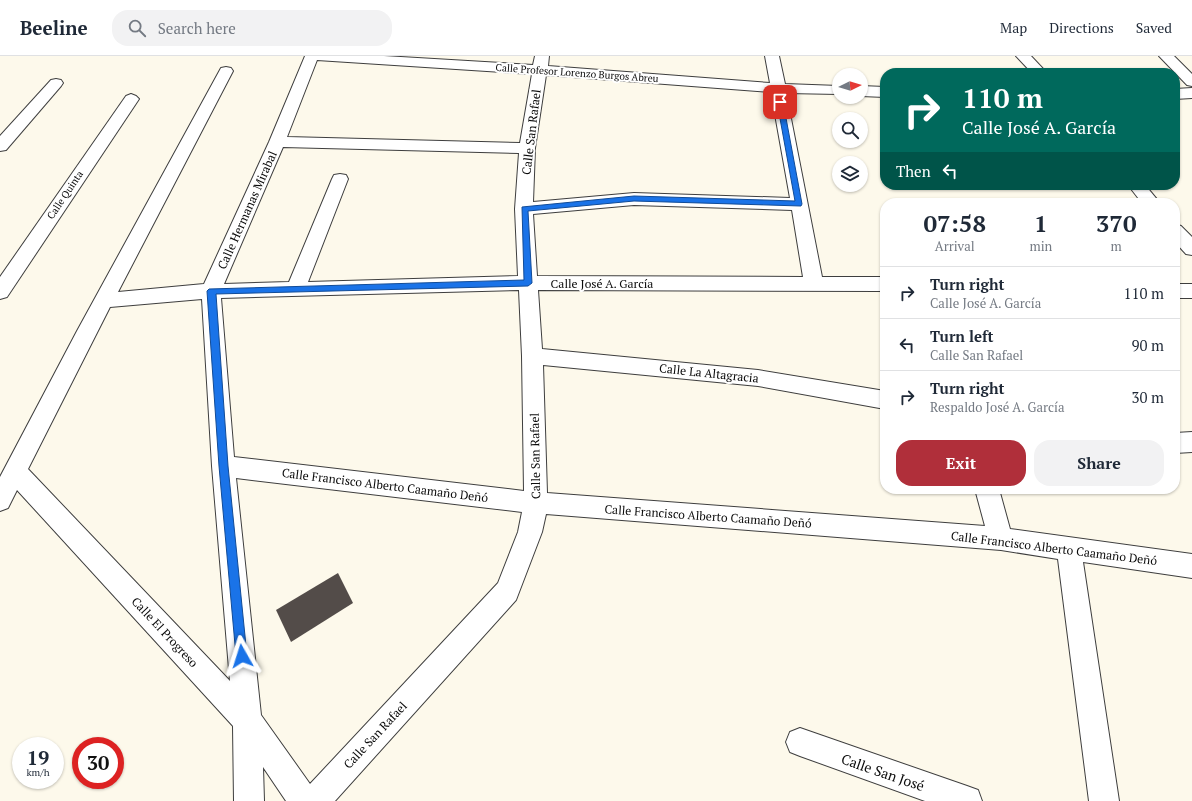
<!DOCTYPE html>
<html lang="en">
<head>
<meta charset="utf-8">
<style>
  :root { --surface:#fff; --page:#f2f2f3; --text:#1f2937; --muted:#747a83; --line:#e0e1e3; --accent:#b02f3a }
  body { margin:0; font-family:"PT Serif",serif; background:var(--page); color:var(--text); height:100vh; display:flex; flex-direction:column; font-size:15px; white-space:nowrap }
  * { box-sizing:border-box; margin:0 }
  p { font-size:13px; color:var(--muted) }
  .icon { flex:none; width:22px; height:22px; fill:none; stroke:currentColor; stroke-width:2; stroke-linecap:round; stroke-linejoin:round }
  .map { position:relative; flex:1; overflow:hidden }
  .side { position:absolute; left:880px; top:142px; width:300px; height:296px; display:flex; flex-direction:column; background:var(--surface); border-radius:16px; box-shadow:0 1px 3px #0004 }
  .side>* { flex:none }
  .top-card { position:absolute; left:880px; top:12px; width:300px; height:122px; border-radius:16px; box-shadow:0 1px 3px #0004; background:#00695c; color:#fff; overflow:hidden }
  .needle { width:26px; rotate:85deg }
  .controls { position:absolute; left:832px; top:12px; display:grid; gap:8px }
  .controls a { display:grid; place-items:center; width:36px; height:36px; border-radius:50%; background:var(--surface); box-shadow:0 1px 3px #0004; font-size:20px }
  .speed { position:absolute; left:12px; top:681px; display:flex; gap:8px; font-size:20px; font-weight:700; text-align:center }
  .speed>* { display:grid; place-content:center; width:52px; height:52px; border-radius:50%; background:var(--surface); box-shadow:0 1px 3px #0004; line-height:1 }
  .speed small { font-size:10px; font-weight:400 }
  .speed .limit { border:6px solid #d22; background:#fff; color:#111 }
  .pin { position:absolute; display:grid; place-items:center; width:34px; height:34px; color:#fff; margin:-17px; border-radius:8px; box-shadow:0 2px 6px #0006 }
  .me { position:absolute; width:44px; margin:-22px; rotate:354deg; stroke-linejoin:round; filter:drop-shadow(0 0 3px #0008) }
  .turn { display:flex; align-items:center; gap:14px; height:84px; padding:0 16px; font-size:18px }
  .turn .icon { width:52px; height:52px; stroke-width:2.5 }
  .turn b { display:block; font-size:28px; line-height:34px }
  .then { display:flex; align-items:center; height:38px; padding:0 16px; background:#0003; gap:8px; font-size:15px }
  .eta { display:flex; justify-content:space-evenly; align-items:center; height:68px; text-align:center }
  .eta b { font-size:24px; font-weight:600; line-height:28px }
  .button { display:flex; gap:8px; margin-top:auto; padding:8px 16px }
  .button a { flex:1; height:46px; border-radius:16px; background:var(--accent); color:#fff; font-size:16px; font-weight:600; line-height:46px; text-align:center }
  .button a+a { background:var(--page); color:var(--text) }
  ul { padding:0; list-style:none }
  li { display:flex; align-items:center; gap:12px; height:52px; padding:0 16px; border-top:1px solid var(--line) }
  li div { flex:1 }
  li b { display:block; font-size:15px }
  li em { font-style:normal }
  header { display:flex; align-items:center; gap:24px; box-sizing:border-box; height:56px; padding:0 20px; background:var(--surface); border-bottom:1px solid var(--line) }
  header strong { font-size:19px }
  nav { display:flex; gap:22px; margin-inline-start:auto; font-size:14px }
  .search { width:280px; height:36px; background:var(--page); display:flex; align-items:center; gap:10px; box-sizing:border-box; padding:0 14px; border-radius:16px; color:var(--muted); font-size:15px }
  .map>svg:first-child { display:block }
</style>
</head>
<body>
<header>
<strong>Beeline</strong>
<div class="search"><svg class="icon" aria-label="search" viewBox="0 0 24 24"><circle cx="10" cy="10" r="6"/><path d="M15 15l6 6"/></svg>Search here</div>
<nav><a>Map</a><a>Directions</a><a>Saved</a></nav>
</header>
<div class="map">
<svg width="1192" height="745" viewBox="0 0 1192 745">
  <rect width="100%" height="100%" fill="#fdf9eb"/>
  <path fill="#534c49" d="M338,517L353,547L291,586L276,554Z"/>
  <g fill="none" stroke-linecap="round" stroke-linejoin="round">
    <g stroke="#3e3e3e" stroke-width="2">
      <g id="minor">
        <path d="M305,0H384L533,9L535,0H549L548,10L770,27L765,0H779L785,28L839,30V38L786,37L822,221H885V235L538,234L542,293L758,314L885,335V353L758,330L543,309L547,437L985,470L975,433H999L1010,473L1192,498V522L1083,506L1119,745H1089L1058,503L1001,494L546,458L542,476L516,544L335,745H286L263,711L264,745H234L233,670L17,434L8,452L0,455V421L77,275L221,12L226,11L231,12L233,15L118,236L204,228L269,86ZM317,4L532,18L520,87L287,81ZM546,19L771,36L790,142L634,137L533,146L535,92ZM283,91L519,97L515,153L518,220L308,226L348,123L346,119L340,118L334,119L332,123L289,226L224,228ZM634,149L792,154L803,221L537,220L533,158ZM519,234L522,300L524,435L234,401L221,242ZM202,243L212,410L230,625L28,413L110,251ZM236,422L522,456L518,476L498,527L310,728L261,659Z"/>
        <path d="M1159,0H1174L1192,18V30L1187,29Z"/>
        <path d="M56,23L61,24L63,27L61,30L6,94L0,95V80L51,24Z"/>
        <path d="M861,30L885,31V41L861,40Z"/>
        <path d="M1192,32V42L1175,43V33Z"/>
        <path d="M131,38L136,40L139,43L7,241L0,243V221L126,40Z"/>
        <rect x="1175" y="228" width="17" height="14"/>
        <path d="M1192,376V396L1175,397V377Z"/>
        <path d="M800,672L967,730L978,734L982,745H925L800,700L790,696L786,686L790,676Z"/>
      </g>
    </g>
    <g stroke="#3e3e3e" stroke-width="2">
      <g id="tertiary">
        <path d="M1016,0H1031L1047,17H1032Z"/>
        <path d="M1128,129H1145L1160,147H1142Z"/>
        <path d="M1175,168L1181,170L1192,181V199L1186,198L1175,186Z"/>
      </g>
    </g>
    <use href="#minor" fill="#fff" fill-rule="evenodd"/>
    <use href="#tertiary" fill="#fff" fill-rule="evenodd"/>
  </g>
  <path fill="#1a73e8" stroke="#114b97" d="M780,44L783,46L802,148L801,150L634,145L528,155L532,227L528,230L216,238L228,410L247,600L245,604L242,606L238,604L236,600L219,410L207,235L209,233L524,224L522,151L634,140L795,145L777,46Z"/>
  <g text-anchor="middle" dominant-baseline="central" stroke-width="4" stroke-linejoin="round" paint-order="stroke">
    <g font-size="10" fill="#0b0b0b" stroke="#fff">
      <text transform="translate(577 17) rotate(4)">Calle Profesor Lorenzo Burgos Abreu</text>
      <text transform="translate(65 139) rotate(-56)">Calle Quinta</text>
    </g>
    <g font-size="12" fill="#0b0b0b" stroke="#fff">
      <text transform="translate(531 76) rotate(-83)">Calle San Rafael</text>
      <text transform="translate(247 154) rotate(-66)">Calle Hermanas Mirabal</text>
      <text x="602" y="227">Calle José A. García</text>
      <text transform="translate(709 317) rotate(6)">Calle La Altagracia</text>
      <text transform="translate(535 400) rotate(-91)">Calle San Rafael</text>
      <text transform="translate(385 429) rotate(7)">Calle Francisco Alberto Caamaño Deñó</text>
      <text transform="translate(708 460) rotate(4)">Calle Francisco Alberto Caamaño Deñó</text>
      <text transform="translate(1054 492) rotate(7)">Calle Francisco Alberto Caamaño Deñó</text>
      <text transform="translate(165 576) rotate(47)">Calle El Progreso</text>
      <text transform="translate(375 679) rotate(-47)">Calle San Rafael</text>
    </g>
    <g font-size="14" fill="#0b0b0b" stroke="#fff">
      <text transform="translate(883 716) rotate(19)">Calle San José</text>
    </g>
  </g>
</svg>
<div class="controls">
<a><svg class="needle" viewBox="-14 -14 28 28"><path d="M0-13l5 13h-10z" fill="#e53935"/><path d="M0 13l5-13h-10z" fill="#747a83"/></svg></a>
<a><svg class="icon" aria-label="search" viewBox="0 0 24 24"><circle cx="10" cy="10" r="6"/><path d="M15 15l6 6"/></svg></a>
<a><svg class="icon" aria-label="layers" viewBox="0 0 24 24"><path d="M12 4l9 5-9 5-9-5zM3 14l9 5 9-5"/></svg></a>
</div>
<div class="speed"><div>19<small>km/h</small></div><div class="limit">30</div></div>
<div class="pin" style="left:780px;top:46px;background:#d93025"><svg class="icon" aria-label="arrive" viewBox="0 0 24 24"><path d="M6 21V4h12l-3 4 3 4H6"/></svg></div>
<svg class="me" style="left:242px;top:600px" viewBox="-20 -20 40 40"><path d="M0-17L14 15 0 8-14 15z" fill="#1a73e8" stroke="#fff" stroke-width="4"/></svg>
<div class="top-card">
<div class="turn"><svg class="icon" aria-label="right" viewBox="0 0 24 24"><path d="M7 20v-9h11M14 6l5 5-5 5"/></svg><div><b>110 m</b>Calle José A. García</div></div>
<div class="then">Then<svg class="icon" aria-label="left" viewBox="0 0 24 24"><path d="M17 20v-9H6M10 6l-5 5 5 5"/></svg></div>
</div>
<section class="side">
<div class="eta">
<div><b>07:58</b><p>Arrival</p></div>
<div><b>1</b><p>min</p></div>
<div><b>370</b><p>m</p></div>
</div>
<ul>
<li><svg class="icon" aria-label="right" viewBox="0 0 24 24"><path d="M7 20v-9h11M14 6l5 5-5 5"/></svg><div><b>Turn right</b><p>Calle José A. García</p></div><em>110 m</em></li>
<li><svg class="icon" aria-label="left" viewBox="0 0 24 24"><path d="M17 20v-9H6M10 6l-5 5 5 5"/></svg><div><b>Turn left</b><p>Calle San Rafael</p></div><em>90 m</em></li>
<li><svg class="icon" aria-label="right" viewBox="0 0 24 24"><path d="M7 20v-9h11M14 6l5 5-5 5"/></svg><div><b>Turn right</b><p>Respaldo José A. García</p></div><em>30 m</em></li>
</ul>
<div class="button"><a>Exit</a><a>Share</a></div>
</section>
</div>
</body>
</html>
